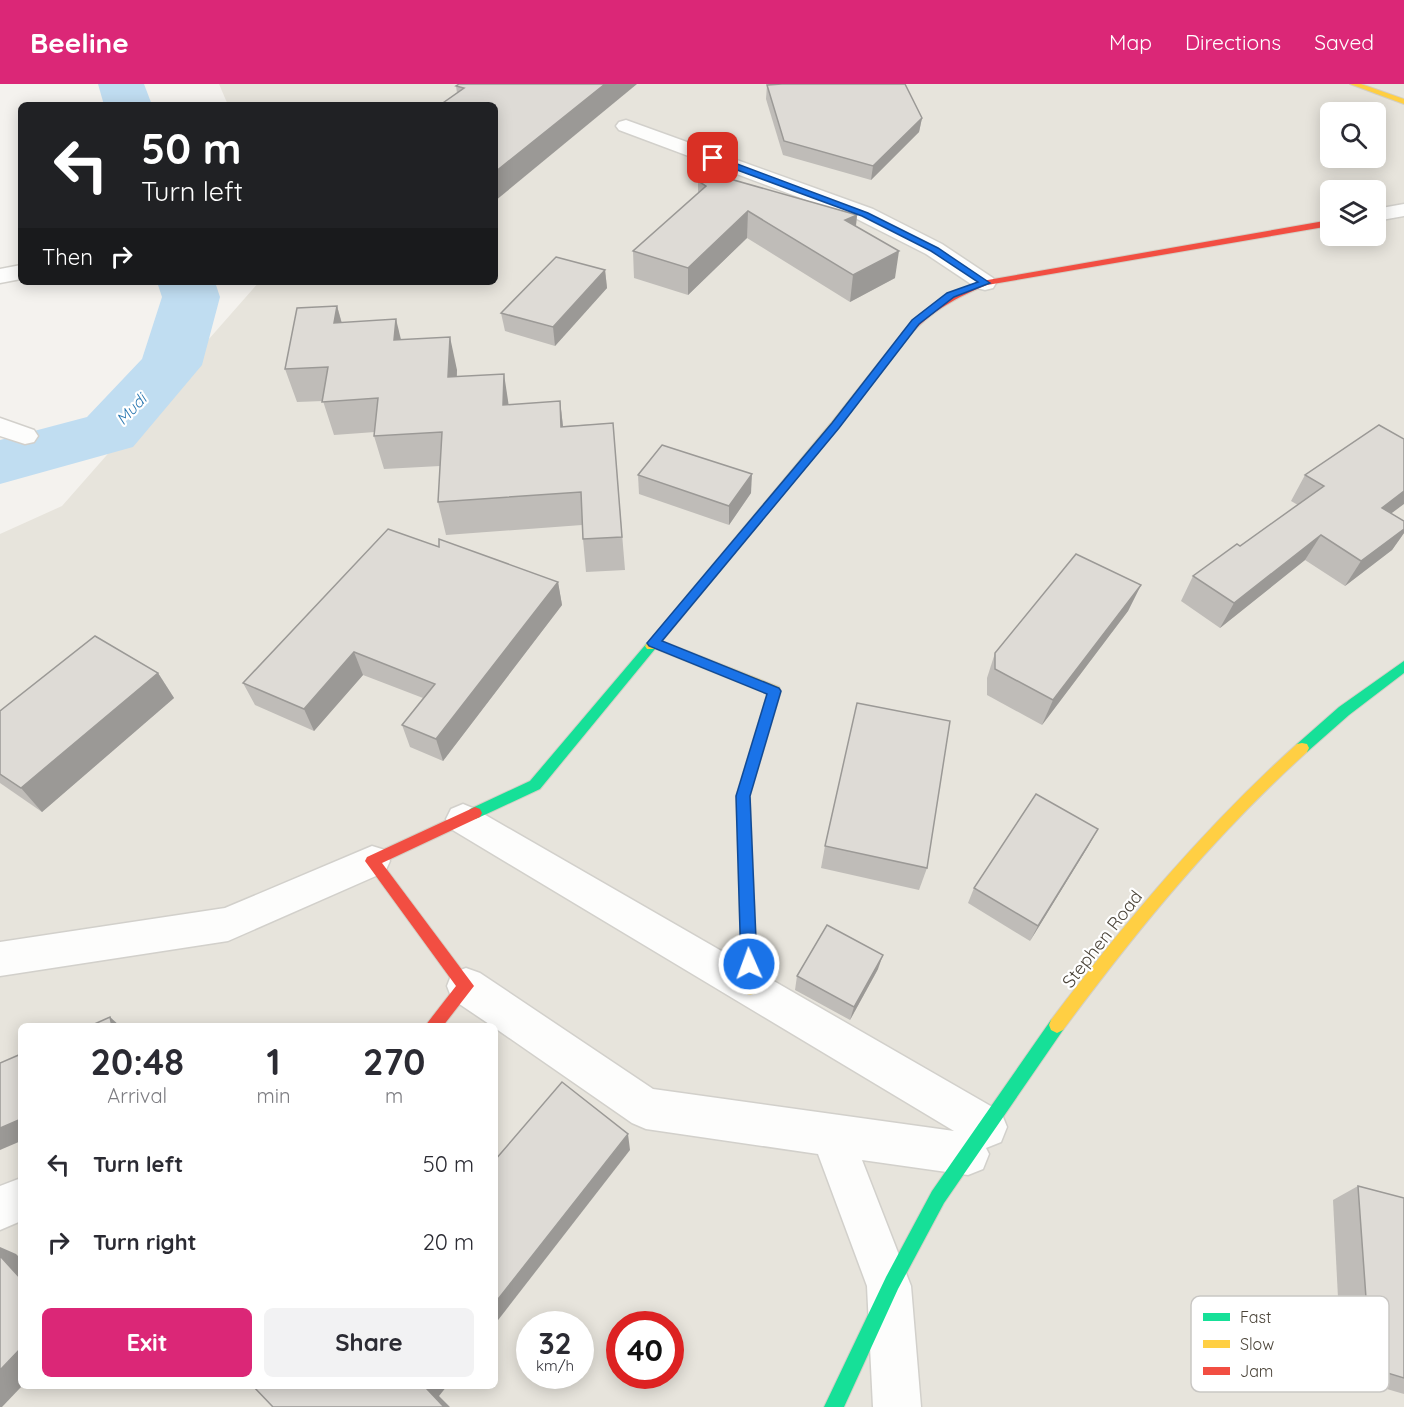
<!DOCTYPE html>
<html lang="en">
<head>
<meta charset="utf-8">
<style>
  :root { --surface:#fff; --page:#f2f2f3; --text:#2b2b33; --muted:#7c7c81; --accent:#db2777 }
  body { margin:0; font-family:Quicksand,sans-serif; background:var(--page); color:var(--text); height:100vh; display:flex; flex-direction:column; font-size:22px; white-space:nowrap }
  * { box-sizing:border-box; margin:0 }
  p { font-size:20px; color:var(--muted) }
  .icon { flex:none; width:33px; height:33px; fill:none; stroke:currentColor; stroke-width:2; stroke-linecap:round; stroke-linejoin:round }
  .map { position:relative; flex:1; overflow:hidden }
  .sheet { position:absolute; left:18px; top:939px; width:480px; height:366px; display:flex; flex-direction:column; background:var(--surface); border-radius:9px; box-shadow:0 3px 15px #0003 }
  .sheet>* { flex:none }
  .top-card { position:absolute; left:18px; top:18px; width:480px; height:183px; border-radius:9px; box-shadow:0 3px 15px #0003; background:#202124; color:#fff; overflow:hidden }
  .controls { position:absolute; left:1320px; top:18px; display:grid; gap:12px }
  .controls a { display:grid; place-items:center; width:66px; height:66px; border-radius:9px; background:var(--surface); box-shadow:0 3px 15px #0003; font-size:30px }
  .speed { position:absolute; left:516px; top:1227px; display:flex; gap:12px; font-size:30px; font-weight:700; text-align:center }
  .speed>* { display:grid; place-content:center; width:78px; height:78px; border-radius:50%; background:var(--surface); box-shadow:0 3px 15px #0003; line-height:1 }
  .speed small { font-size:15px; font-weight:400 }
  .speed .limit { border:9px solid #d22; background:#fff; color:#111 }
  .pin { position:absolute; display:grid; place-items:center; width:51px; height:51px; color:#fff; margin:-26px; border-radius:12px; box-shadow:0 3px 9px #0006 }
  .me { position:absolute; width:66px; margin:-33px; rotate:358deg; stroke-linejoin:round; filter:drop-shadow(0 0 4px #0008) }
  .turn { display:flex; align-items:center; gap:21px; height:126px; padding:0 24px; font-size:27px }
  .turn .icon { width:78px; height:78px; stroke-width:2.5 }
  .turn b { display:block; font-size:42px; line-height:51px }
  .then { display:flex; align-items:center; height:57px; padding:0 24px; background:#0003; gap:12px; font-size:22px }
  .eta { display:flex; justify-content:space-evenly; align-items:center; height:102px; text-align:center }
  .eta b { font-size:36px; font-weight:700; line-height:42px }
  .button { display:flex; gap:12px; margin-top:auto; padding:12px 24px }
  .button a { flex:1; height:69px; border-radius:9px; background:var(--accent); color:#fff; font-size:24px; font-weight:700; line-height:69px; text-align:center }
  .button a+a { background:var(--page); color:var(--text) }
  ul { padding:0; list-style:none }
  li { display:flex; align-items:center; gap:18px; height:78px; padding:0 24px }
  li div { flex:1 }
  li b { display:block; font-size:22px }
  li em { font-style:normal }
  header { display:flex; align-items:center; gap:36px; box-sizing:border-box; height:84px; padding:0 30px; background:var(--accent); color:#fff }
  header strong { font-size:28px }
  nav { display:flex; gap:33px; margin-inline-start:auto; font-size:21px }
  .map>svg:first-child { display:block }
</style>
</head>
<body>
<header>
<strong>Beeline</strong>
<nav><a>Map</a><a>Directions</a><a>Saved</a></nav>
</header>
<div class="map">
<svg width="1404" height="1323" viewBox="0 0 1404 1323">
  <rect width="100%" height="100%" fill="#f4f2ee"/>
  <path fill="#e7e4dc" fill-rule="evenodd" d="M219,0H1404V1323H0V450L62,422L259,198H495V21H228ZM1330,28H1376V74H1330ZM1330,106H1376V152H1330ZM21,942H495V1302H21ZM530,1240H580V1292H530ZM620,1240H670V1292H620Z"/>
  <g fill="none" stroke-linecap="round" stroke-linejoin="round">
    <g fill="#c0ddf1" fill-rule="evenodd">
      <path d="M98,0H144L152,21H104Z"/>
      <path d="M157,198H215L220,213L202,281L133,363L0,400V356L87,333L142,275L162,213Z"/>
    </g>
    <g stroke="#d2d0cb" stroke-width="3">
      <g id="street">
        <path d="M626,36L873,125L942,160L993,194L996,199L993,204L985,206L977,204L926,170L857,135L619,46L616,42L619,38Z"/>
        <path d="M1404,120V132L1376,137V125Z"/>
        <path d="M21,181V195L0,199V185Z"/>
        <path d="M0,334L34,346L38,352L34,358L25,360L0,352Z"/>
        <path d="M463,720L475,725L1001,1028L1007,1043L1001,1058L986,1064L989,1070L983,1085L968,1091L862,1076L911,1202L921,1323H873L867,1202L818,1070L646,1045L632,1039L495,944V942H492L452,915L447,902L452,889L466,884L480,889L653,1005L954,1047L451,745L446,735L451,725Z"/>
        <path d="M372,762L385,766L390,777L385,788L228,857L0,892V858L225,824Z"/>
        <path d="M21,1094V1137L0,1146V1102Z"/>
      </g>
    </g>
    <g stroke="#d3cfc5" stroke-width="2">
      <g id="fast">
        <path d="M651,557L657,562L655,565L540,705L480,733L475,735L470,733L468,729L470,725L530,697L647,559Z"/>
        <path d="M1404,577V589L1349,631L1307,668H1297L1295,664L1297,660L1339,623Z"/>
        <path d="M1057,933L1063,936L1065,941L1063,946L944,1119L898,1205L844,1323H824L886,1193L932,1107L1051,936Z"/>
      </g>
    </g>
    <g stroke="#d3cfc5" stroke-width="2">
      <g id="slow">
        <path d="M1350,0H1361L1404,15V20Z"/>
        <path d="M906,247L911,250L839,343L662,557L779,603L781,607L750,712L758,904L756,909L750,911L744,909L742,904L736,712L767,610L656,565H647L645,562L831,339L903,248Z"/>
        <path d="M1302,659L1307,660L1309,664L1307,668C1214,752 1137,846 1063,946L1057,949L1051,946L1049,941L1051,936C1126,837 1205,743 1297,660Z"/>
      </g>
    </g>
    <g stroke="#d3cfc5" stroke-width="2">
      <g id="jam">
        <path d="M1330,136V142L987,201C957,213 931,227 909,252L901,250C922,223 950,209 982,197Z"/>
        <path d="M475,723L480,725L482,729L480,733L382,779L474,902L443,942H425L456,902L365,777L367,773Z"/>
      </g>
    </g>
    <use href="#street" fill="#fdfdfc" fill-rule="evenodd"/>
    <use href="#fast" fill="#16e098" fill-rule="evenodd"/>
    <use href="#slow" fill="#ffcf43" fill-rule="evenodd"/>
    <use href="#jam" fill="#f24e42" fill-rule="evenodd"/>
  </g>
  <g fill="#bfbcb8">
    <path d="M637,0L457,9L456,2Z"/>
    <path d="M767,1L922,34L919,48L871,96L783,71L766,15Z"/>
    <path d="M698,97L857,131L856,143L895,194L850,218L747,154L688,211L634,194L633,167L698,110Z"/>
    <path d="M605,186L607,204L555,262L505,247L501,229Z"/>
    <path d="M337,222L342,239L401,256L457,286V293L509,321L560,317L563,342L613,339L625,486L586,488L583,455L582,441L446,451L438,418L440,382L384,385L374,352L375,348L334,351L323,317L297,318L285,285Z"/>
    <path d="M638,391L751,409L729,441L639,410Z"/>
    <path d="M1305,391L1391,429L1404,437V449L1392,466L1345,502L1305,476L1220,544L1181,517L1193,492L1240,462L1298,421L1291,417Z"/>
    <path d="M439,463L558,498L562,521L443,677L410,663L402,641L423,614L363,591L314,647L255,621L243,599Z"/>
    <path d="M1141,501L1128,527L1042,641L987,611V594L995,569Z"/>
    <path d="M158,589L174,614L42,728L0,699V627Z"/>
    <path d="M1089,761L1030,857L968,819L974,804Z"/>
    <path d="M825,762L927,784L919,806L821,784Z"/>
    <path d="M878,885L850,936L795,906L797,892Z"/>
    <path d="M1358,1102L1404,1114V1310L1342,1292L1333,1116Z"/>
  </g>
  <g fill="#9b9996">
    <path d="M605,0H637L495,117V88Z"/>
    <path d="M922,34L919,48L871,96L873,82Z"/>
    <path d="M748,127L747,154L688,211V184Z"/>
    <path d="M857,131L854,158L845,136Z"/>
    <path d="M899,167L895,194L850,218L853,191Z"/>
    <path d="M605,186L607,204L555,262L553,243Z"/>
    <path d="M337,222L346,255L334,239Z"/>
    <path d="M396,235L404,268L394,256Z"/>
    <path d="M450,253L457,286L455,326L448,293Z"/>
    <path d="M504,290L509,323L503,321Z"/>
    <path d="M560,317L564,351L561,343Z"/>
    <path d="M752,390L751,409L729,441V422Z"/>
    <path d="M1404,407V420L1365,449L1382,424Z"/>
    <path d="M1404,445V449L1392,466L1345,502L1361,477Z"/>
    <path d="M1321,451L1305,476L1220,544L1234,519Z"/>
    <path d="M558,498L562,521L443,677L436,655Z"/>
    <path d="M1141,501L1128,527L1042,641L1053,616Z"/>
    <path d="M354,568L363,591L314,647L304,625Z"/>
    <path d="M158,589L174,614L42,728L21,704Z"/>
    <path d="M1098,745L1089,761L1030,857L1038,842Z"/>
    <path d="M883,871L878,885L850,936L854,923Z"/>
    <path d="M110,933L120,942H112Z"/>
    <path d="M21,1035V1057L0,1066V1044Z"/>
    <path d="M628,1050L630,1066L495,1240V1219Z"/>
    <path d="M0,1163L16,1170L21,1175V1195L0,1172Z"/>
    <path d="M21,1264L22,1302L2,1323H0V1286Z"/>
    <path d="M430,1302H447L439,1312L450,1323H444L427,1305Z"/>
  </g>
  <g fill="#dedbd6" stroke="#9b9996" stroke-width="1.5">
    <path d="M459,0H605L495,88V21H440L464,4L456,2Z"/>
    <path d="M782,0H905L922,34L873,82L784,57L767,1Z"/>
    <path d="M702,87L857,131L845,136L899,167L853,191L748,127L688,184L633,167L706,102L698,97Z"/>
    <path d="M556,173L605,186L553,243L501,229Z"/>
    <path d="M337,222L334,239L396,235L394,256L450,253L448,293L504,290L503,321L560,317L561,343L613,339L622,453L583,455L581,408L438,418L442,348L374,352L378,314L322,318L328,283L285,285L297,224Z"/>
    <path d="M1379,341L1404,355V407L1382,424L1404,437V445L1361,477L1321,451L1234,519L1193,492L1237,460L1240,462L1324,402L1305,391Z"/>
    <path d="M662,361L752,390L729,422L638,391Z"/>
    <path d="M388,445L439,463V455L558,498L436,655L402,641L435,600L354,568L304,625L243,599Z"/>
    <path d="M1076,470L1141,501L1053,616L995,585V569Z"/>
    <path d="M95,552L158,589L21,704L0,690V627Z"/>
    <path d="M857,619L950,637L927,784L825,762Z"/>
    <path d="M1036,710L1098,745L1038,842L974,804Z"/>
    <path d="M827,841L883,871L854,923L797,892Z"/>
    <path d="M110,933L112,942H90Z"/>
    <path d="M21,970V1035L0,1044V979Z"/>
    <path d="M562,998L628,1050L495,1219V1076Z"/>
    <path d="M1358,1102L1404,1114V1294L1371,1284Z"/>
    <path d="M0,1172L21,1195V1264L0,1286Z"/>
    <path d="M253,1302H430L427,1305L444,1323H273Z"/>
  </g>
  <path fill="#1a73e8" stroke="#114b97" stroke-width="1.5" d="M710,72H716L868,129L938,164L990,199L954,213L919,240L839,344L662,557L779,604L781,607L750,712L757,880L754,885L749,887L743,885L741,880L736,712L767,610L649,562L647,559L832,339L912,236L947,209L978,198L931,167L862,132L710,76Z"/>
  <g text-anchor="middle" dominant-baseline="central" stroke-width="4.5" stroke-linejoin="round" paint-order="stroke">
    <g font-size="16" font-style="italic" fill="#2e7ab2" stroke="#fff">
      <text transform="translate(131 325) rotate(-47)">Mudi</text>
    </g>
    <g font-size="18" fill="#4b4439" stroke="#fff">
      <text transform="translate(1102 855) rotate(-52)">Stephen Road</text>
    </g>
  </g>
  <rect x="1191" y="1212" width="198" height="96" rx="9" fill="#fff" stroke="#c9c7c4" stroke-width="1.5"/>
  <rect x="1203" y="1229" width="27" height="8" fill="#16e098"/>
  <rect x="1203" y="1256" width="27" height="8" fill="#ffcf43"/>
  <rect x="1203" y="1283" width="27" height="8" fill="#f24e42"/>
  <g font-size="16" fill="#4b4439">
    <text x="1240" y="1239">Fast</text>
    <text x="1240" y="1266">Slow</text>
    <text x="1240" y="1293">Jam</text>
  </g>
</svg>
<div class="controls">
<a><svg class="icon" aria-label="search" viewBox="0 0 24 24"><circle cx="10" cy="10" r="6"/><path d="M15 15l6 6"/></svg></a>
<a><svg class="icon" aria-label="layers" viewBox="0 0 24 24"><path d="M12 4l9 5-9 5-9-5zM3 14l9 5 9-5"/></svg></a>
</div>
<div class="speed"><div>32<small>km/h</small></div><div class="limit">40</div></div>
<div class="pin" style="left:713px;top:74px;background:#d93025"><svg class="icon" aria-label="arrive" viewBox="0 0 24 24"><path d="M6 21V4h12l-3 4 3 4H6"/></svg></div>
<svg class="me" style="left:749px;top:880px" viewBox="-20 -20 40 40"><circle r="17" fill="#1a73e8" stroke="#fff" stroke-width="3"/><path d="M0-11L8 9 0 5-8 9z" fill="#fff"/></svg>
<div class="top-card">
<div class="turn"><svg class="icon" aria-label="left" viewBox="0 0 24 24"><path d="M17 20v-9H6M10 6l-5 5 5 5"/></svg><div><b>50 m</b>Turn left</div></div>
<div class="then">Then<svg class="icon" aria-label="right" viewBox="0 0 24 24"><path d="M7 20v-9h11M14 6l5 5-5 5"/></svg></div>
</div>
<section class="sheet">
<div class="eta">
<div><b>20:48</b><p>Arrival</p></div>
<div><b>1</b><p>min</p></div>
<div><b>270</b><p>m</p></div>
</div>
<ul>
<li><svg class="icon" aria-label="left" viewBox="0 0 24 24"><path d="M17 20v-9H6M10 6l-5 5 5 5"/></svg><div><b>Turn left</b></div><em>50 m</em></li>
<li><svg class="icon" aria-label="right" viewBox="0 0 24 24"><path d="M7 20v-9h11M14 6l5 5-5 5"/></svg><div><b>Turn right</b></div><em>20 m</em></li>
</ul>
<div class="button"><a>Exit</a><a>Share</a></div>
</section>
</div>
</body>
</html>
